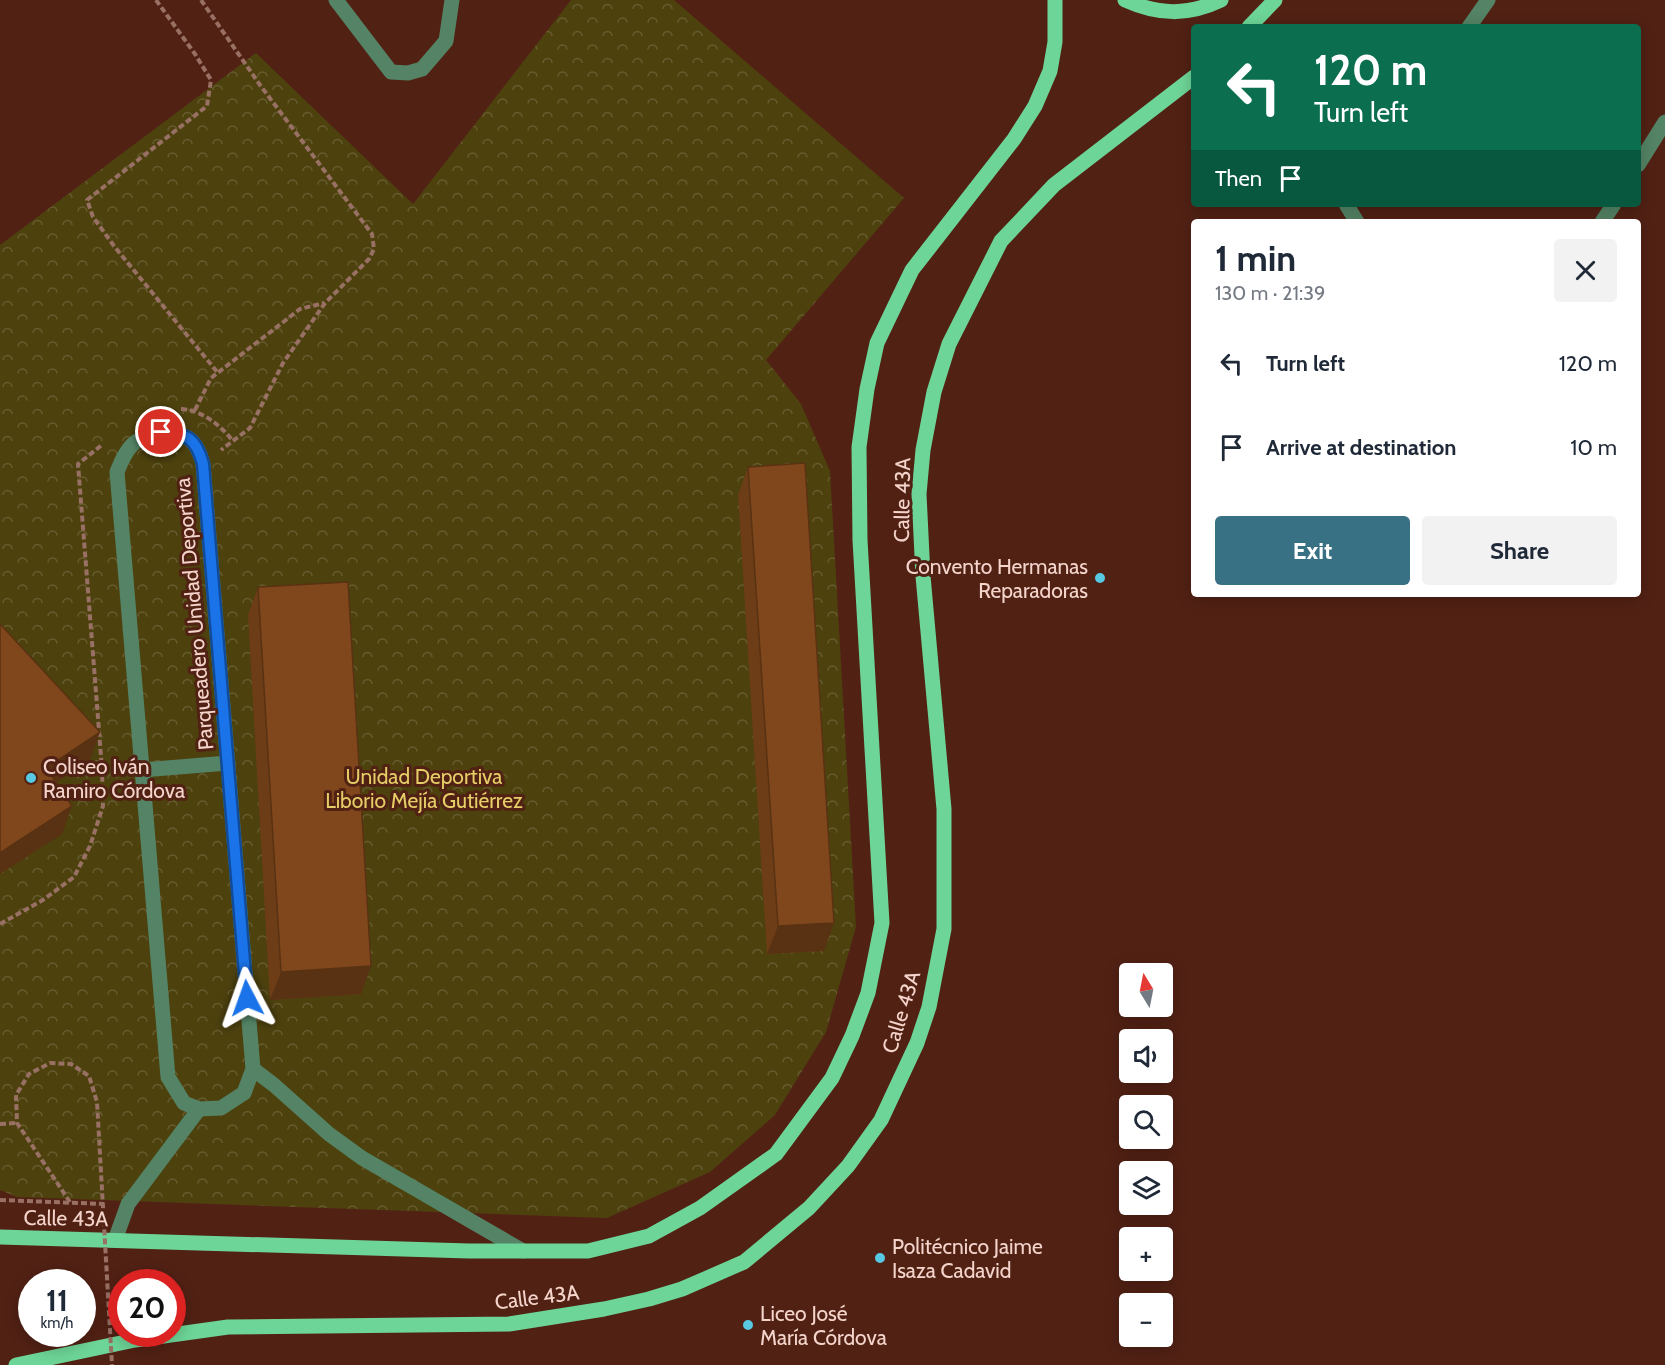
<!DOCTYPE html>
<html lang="en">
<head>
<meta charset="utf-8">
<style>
  :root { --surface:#fff; --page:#f2f2f3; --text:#1f2937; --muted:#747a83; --accent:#397184 }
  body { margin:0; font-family:Cabin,sans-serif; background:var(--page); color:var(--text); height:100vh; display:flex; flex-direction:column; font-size:22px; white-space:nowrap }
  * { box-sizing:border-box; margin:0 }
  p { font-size:20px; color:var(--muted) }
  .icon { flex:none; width:33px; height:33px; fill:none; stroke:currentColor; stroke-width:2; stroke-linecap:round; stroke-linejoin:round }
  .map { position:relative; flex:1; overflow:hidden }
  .panel { position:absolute; left:1191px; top:219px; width:450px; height:378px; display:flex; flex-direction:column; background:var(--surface); border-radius:6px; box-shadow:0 3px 15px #0003 }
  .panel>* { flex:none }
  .banner { position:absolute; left:1191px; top:24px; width:450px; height:183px; border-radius:6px; box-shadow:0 3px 15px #0003; background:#0b6e4f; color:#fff; overflow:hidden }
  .needle { width:39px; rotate:350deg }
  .controls { position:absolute; left:1119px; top:963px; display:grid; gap:12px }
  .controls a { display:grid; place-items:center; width:54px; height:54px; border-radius:6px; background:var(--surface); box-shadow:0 3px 15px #0003; font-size:30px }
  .speed { position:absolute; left:18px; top:1269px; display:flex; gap:12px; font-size:30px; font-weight:700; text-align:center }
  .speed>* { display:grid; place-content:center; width:78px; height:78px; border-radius:50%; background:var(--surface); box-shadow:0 3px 15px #0003; line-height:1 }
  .speed small { font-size:15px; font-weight:400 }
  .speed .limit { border:9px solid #d22; background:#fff; color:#111 }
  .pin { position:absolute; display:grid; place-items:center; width:51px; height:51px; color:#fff; margin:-26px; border:3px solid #fff; border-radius:50%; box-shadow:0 2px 6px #0007 }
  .me { position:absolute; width:66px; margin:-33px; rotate:356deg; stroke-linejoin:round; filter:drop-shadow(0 0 4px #0008) }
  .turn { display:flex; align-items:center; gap:21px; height:126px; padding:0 24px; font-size:27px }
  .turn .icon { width:78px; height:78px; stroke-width:2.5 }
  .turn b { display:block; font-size:42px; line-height:51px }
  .then { display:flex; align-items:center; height:57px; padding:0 24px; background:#0003; gap:12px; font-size:22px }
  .round { display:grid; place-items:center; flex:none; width:63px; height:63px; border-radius:6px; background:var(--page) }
  .overview { display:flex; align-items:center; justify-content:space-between; height:102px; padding:0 24px }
  h1 { font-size:36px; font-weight:700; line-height:45px }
  .action { display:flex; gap:12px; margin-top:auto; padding:12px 24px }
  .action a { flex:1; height:69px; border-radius:6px; background:var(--accent); color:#fff; font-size:24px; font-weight:700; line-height:69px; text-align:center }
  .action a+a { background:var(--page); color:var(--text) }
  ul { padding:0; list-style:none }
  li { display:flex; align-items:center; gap:18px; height:84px; padding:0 24px }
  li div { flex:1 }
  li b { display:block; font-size:22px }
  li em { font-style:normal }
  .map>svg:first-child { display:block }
</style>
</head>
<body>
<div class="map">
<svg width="1665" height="1365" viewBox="0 0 1665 1365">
  <defs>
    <pattern id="forest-crowns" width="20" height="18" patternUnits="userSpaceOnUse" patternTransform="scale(1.5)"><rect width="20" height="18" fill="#4d410e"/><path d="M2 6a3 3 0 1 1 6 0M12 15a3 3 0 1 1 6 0" fill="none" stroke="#675c30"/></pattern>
  </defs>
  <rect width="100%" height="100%" fill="#512114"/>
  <path fill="url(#forest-crowns)" d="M571,0H674L904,198L766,360L801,404L830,471L856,927L826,1032L775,1115L710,1172L607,1218L17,1197L0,1190V245L256,53L413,204Z"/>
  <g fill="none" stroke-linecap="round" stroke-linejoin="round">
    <g stroke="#997064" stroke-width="4" stroke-dasharray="6 3" stroke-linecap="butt">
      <path d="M156,0L195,54L211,80L207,106L87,200L93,217L114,246L218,373"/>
      <path d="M201,0L260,85L372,234L374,249L369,259L325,303L283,363L250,428L221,450"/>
      <path d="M181,409C202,410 220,425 233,441"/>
      <path d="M195,410L211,378L300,309L324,303"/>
      <path d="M0,924L43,900L74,877L90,846L103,806L102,769L78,464L103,444"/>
      <path d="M0,1124L17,1123"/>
      <path d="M0,1200L104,1204"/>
    </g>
    <g stroke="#548365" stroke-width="15">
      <path d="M336,0L391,72L408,73L422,69L446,41L452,0"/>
      <path d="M1469,27L1488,0"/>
      <path d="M1638,165L1665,122"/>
      <path d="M1346,204L1357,222"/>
      <path d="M1602,222L1614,204"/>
      <path d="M161,432C188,434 196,438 203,464L253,1069L244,1093L221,1108L199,1109L184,1103L168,1077L117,472C127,446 134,438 161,432Z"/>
      <path d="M142,770L228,763"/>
      <path d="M253,1069L274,1085L329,1134L362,1158L523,1251"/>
      <path d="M115,1240L128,1204L199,1109"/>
    </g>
    <g stroke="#6dd597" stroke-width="15">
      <path d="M1125,0C1158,15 1188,16 1221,0"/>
      <path d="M1249,27L1275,0"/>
      <path d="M0,1237L469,1251H588L649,1236L700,1208L776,1154L832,1078L852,1036L868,993L882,923L860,540L859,447L867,389L877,343L912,270L1014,139L1035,106L1050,71L1055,42V0"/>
      <path d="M16,1365L135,1340L228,1327L509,1324L604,1309L649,1299L682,1289L744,1262L809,1208L848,1166L881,1120L917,1043L929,1007L944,929V809L923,576L919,494L923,450L934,392L949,344L1001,241L1054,185L1194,77"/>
    </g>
    <path stroke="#997064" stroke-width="4" stroke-dasharray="6 3" stroke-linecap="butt" d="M70,1202L17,1123L16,1095L29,1074L50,1063L71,1064L89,1076L97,1102L112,1365"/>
  </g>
  <g fill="#6d3d17">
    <path d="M748,467L824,951L767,954L738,495Z"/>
    <path d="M258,587L361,994L270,1000L248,615Z"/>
  </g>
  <g fill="#593213">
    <path d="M100,732L90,760L36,796L46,768Z"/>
    <path d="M72,806L62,834L0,874V853Z"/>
    <path d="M834,923L824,951L767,954L778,926Z"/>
    <path d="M371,966L361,994L270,1000L281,972Z"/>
  </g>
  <g fill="#7f471b" stroke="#593213" stroke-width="1.5">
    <path d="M805,463L834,923L778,926L748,467Z"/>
    <path d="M348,582L371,966L281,972L258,587Z"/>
    <path d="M0,624L100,732L46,768L72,806L0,853Z"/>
  </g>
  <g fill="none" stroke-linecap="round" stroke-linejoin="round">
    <g stroke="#114b97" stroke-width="15">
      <path id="route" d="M161,432C188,434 196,438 203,464L247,998"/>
    </g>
    <use href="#route" stroke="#1a73e8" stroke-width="10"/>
  </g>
  <g fill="#58c9e3" stroke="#512114" stroke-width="2">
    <circle cx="1100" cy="578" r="6"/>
    <circle cx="31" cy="778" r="6"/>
    <circle cx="880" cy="1258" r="6"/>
    <circle cx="748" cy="1325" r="6"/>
  </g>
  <g text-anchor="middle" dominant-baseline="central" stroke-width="6" stroke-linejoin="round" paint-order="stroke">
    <g font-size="21" fill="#f4d4cb" stroke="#512114">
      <text transform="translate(902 500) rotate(-89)">Calle 43A</text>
      <text transform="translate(194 614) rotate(-95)">Parqueadero Unidad Deportiva</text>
      <text transform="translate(901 1012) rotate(-73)">Calle 43A</text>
      <text transform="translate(66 1218) rotate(1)">Calle 43A</text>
      <text transform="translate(537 1297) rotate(-7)">Calle 43A</text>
    </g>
    <g font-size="21" fill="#f4d4cb" stroke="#512114" text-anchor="start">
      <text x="1088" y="566" text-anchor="end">Convento Hermanas<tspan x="1088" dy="24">Reparadoras</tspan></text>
      <text x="43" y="766">Coliseo Iván<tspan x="43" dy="24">Ramiro Córdova</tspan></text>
      <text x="892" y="1246">Politécnico Jaime<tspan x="892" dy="24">Isaza Cadavid</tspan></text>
      <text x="760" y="1313">Liceo José<tspan x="760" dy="24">María Córdova</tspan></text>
    </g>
    <g font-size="21" fill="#e5cd67" stroke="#512114">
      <text x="424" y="776">Unidad Deportiva<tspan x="424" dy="24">Liborio Mejía Gutiérrez</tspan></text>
    </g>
  </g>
</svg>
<div class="controls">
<a><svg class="needle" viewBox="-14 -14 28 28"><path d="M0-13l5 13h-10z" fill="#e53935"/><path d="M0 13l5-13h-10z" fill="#747a83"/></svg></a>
<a><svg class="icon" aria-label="sound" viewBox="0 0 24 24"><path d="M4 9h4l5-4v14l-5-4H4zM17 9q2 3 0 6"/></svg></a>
<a><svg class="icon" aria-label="search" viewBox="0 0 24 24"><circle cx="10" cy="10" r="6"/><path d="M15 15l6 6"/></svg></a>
<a><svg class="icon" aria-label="layers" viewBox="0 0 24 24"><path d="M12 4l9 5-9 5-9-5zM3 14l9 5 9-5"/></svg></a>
<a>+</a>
<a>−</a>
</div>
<div class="speed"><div>11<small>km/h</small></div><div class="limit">20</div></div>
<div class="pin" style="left:161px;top:432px;background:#d93025"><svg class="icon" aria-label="arrive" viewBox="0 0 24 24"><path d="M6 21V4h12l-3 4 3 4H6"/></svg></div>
<svg class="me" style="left:247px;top:998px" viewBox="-20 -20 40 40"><path d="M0-17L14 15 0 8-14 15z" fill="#1a73e8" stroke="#fff" stroke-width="4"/></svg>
<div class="banner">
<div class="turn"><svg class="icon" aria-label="left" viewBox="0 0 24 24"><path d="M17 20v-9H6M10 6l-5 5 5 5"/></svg><div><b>120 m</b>Turn left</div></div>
<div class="then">Then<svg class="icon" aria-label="arrive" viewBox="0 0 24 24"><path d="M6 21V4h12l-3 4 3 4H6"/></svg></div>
</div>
<section class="panel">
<div class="overview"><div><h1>1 min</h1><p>130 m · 21:39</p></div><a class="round"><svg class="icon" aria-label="close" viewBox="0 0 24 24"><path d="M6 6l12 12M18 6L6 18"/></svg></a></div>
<ul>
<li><svg class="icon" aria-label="left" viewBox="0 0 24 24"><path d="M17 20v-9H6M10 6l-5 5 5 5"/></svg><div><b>Turn left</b></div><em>120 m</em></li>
<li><svg class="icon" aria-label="arrive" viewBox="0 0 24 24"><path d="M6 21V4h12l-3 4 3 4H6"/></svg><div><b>Arrive at destination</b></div><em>10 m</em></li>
</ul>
<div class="action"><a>Exit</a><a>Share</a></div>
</section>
</div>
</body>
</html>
